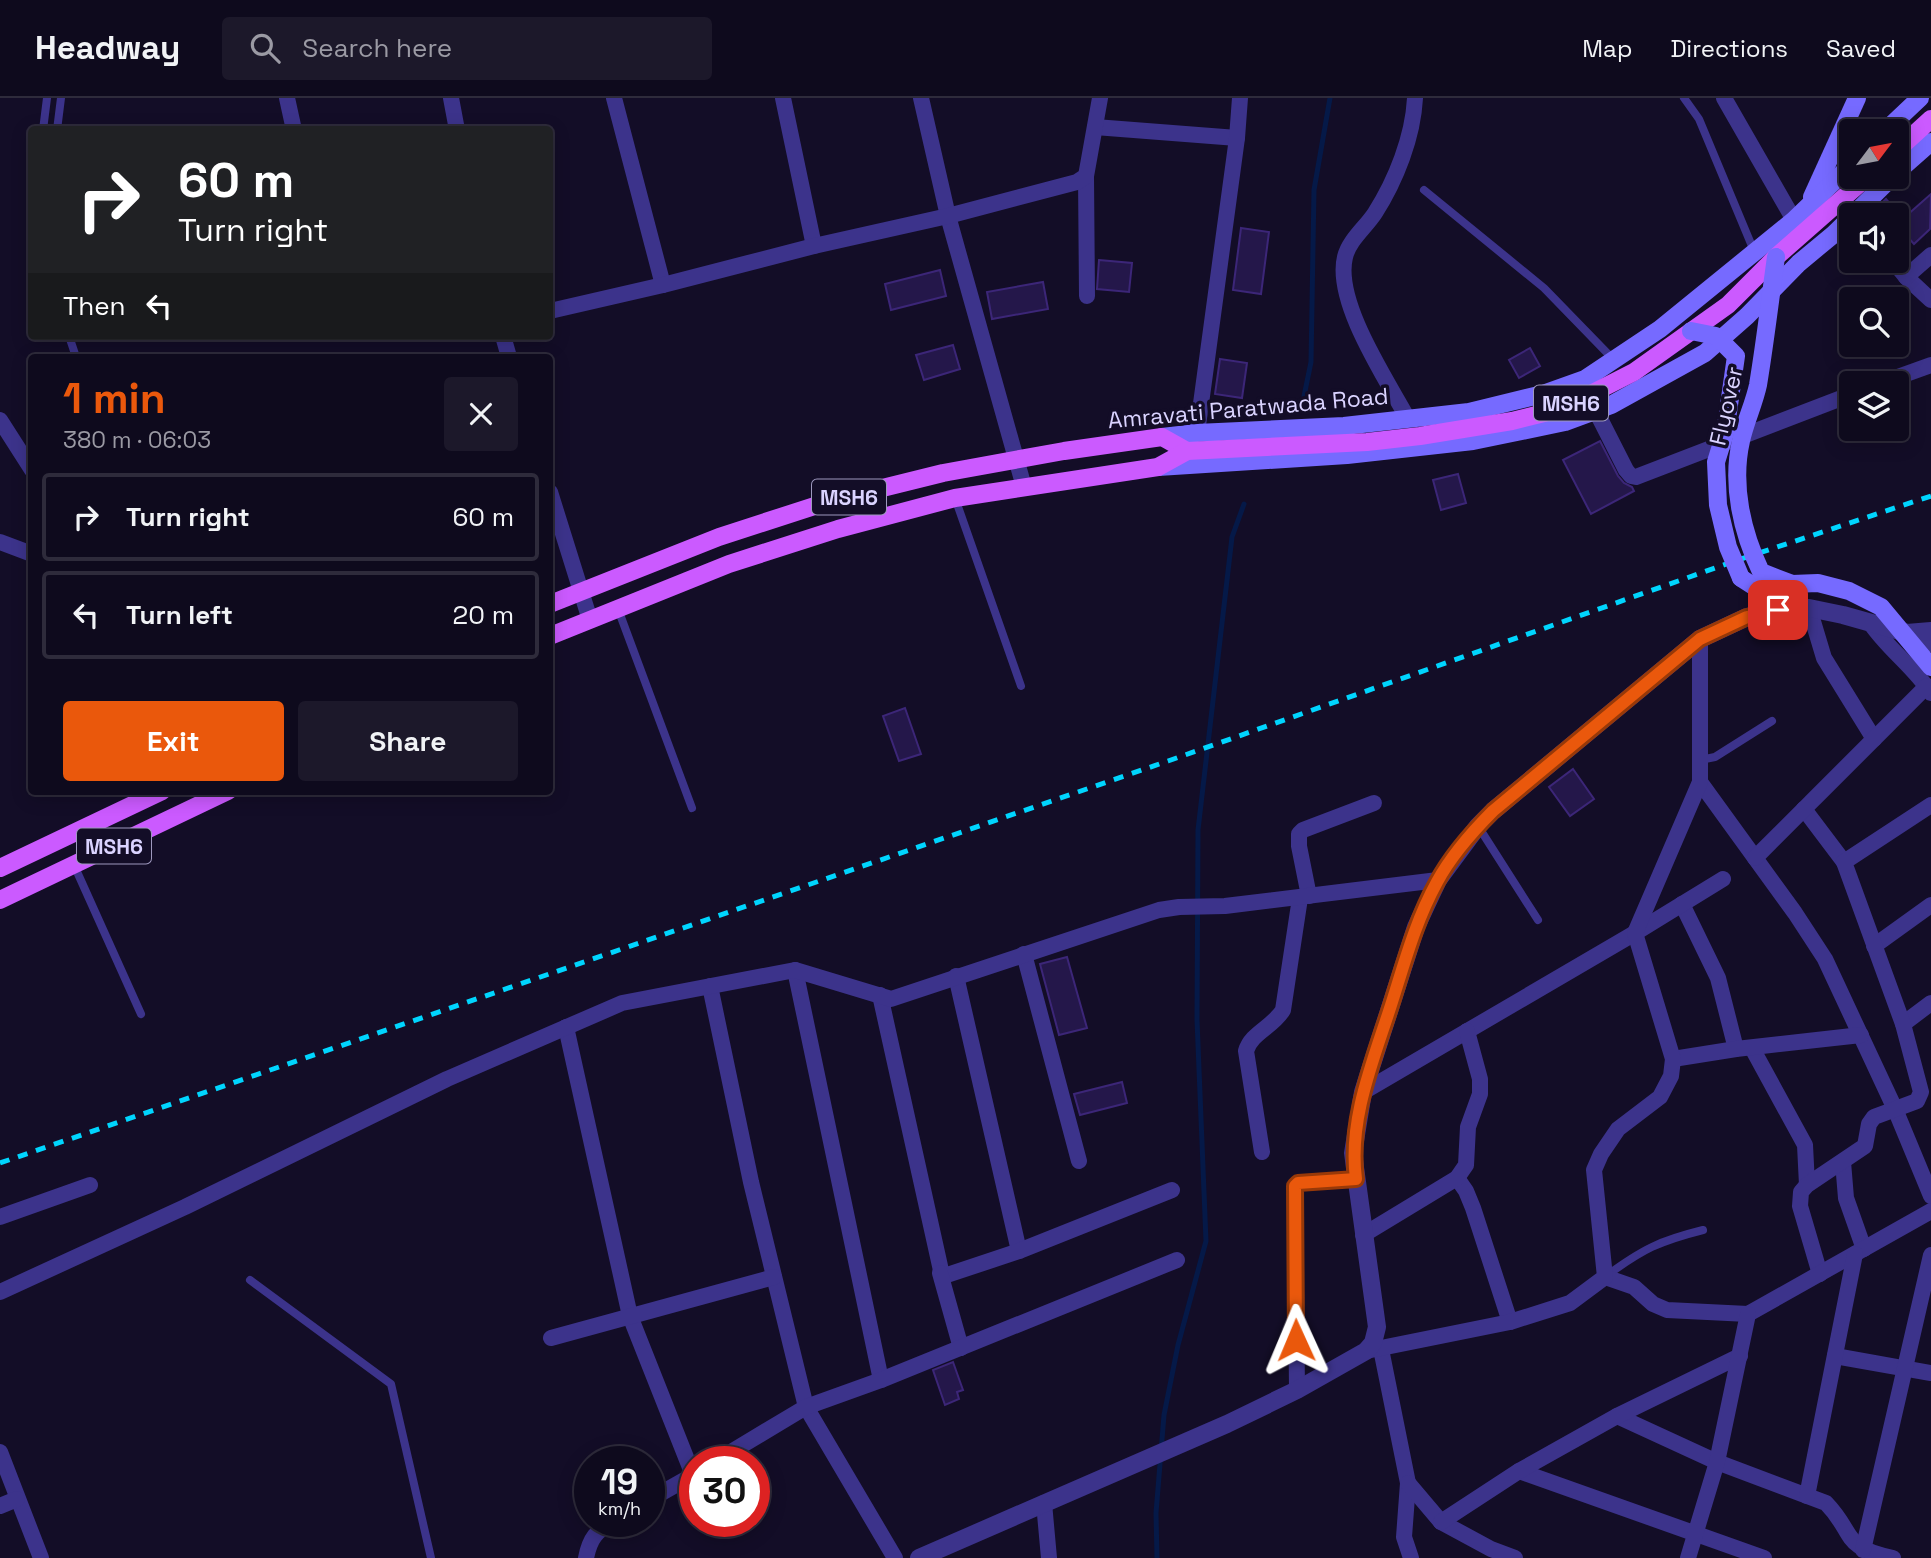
<!DOCTYPE html>
<html lang="en">
<head>
<meta charset="utf-8">
<style>
  :root { --surface:#0e0a1d; --page:#1c182a; --text:#f1f3f6; --muted:#9b9aa4; --line:#2e2b3b; --accent:#ea580c }
  body { margin:0; font-family:"Space Grotesk",sans-serif; background:var(--page); color:var(--text); height:100vh; display:flex; flex-direction:column; font-size:26px; white-space:nowrap }
  * { box-sizing:border-box; margin:0 }
  p { font-size:23px; color:var(--muted) }
  .icon { flex:none; width:38px; height:38px; fill:none; stroke:currentColor; stroke-width:2; stroke-linecap:round; stroke-linejoin:round }
  .map { position:relative; flex:1; overflow:hidden }
  .sheet { position:absolute; left:28px; top:256px; width:525px; height:441px; display:flex; flex-direction:column; background:var(--surface); border-radius:7px; box-shadow:0 4px 18px #0003,0 0 0 2px var(--line) }
  .sheet>* { flex:none }
  .top-card { position:absolute; left:28px; top:28px; width:525px; height:214px; border-radius:7px; box-shadow:0 4px 18px #0003,0 0 0 2px var(--line); background:#202124; color:#fff; overflow:hidden }
  .needle { width:46px; rotate:58deg }
  .buttons { position:absolute; left:1839px; top:21px; display:grid; gap:14px }
  .buttons a { display:grid; place-items:center; width:70px; height:70px; border-radius:7px; background:var(--surface); box-shadow:0 4px 18px #0003,0 0 0 2px var(--line); font-size:35px }
  .speed { position:absolute; left:574px; top:1348px; display:flex; gap:14px; font-size:35px; font-weight:700; text-align:center }
  .speed>* { display:grid; place-content:center; width:91px; height:91px; border-radius:50%; background:var(--surface); box-shadow:0 4px 18px #0003,0 0 0 2px var(--line); line-height:1 }
  .speed small { font-size:18px; font-weight:400 }
  .speed .limit { border:10px solid #d22; background:#fff; color:#111 }
  .pin { position:absolute; display:grid; place-items:center; width:60px; height:60px; color:#fff; margin:-30px; border-radius:14px; box-shadow:0 4px 10px #0006 }
  .me { position:absolute; width:77px; margin:-38px; rotate:359deg; stroke-linejoin:round; filter:drop-shadow(0 0 5px #0008) }
  .turn { display:flex; align-items:center; gap:24px; height:147px; padding:0 35px; font-size:32px }
  .turn .icon { width:91px; height:91px; stroke-width:2.5 }
  .turn b { display:block; font-size:49px; line-height:60px }
  .then { display:flex; align-items:center; height:66px; padding:0 35px; background:#0003; gap:14px; font-size:26px }
  .round { display:grid; place-items:center; flex:none; width:74px; height:74px; border-radius:7px; background:var(--page) }
  .head { display:flex; align-items:center; justify-content:space-between; height:119px; padding:0 35px }
  h1 { font-size:42px; font-weight:700; line-height:52px; color:var(--accent) }
  .button { display:flex; gap:14px; margin-top:auto; padding:14px 35px }
  .button a { flex:1; height:80px; border-radius:7px; background:var(--accent); color:#fff; font-size:28px; font-weight:700; line-height:80px; text-align:center }
  .button a+a { background:var(--page); color:var(--text) }
  ul { padding:0; list-style:none }
  li { display:flex; align-items:center; gap:21px; height:88px; margin:0 14px 10px; padding:0 21px; border:4px solid var(--line); border-radius:7px }
  li div { flex:1 }
  li b { display:block; font-size:26px }
  li em { font-style:normal }
  header { display:flex; align-items:center; gap:42px; box-sizing:border-box; height:98px; padding:0 35px; background:var(--surface); border-bottom:2px solid var(--line) }
  header strong { font-size:33px }
  nav { display:flex; gap:38px; margin-inline-start:auto; font-size:24px }
  .search { width:490px; height:63px; background:var(--page); display:flex; align-items:center; gap:18px; box-sizing:border-box; padding:0 24px; border-radius:7px; color:var(--muted); font-size:26px }
  .map>svg:first-child { display:block }
</style>
</head>
<body>
<header>
<strong>Headway</strong>
<div class="search"><svg class="icon" aria-label="search" viewBox="0 0 24 24"><circle cx="10" cy="10" r="6"/><path d="M15 15l6 6"/></svg>Search here</div>
<nav><a>Map</a><a>Directions</a><a>Saved</a></nav>
</header>
<div class="map">
<svg width="1931" height="1460" viewBox="0 0 1931 1460">
  <rect width="100%" height="100%" fill="#130d27"/>
  <g fill="none" stroke-linecap="round" stroke-linejoin="round">
    <g stroke="#051948" stroke-width="5">
      <path d="M1301,313L1311,264L1314,92L1330,0"/>
      <path d="M1157,1460L1156,1415L1164,1317L1178,1247L1206,1143L1197,922L1198,732L1232,439L1244,406"/>
    </g>
  </g>
  <g fill="#24174a" stroke="#3c2678" stroke-width="2">
    <path d="M1931,96L1930,131L1914,146L1897,127V117H1869L1886,101L1897,114V108L1906,118Z"/>
    <path d="M1241,130L1269,134L1261,196L1233,192Z"/>
    <path d="M1099,162L1132,165L1129,194L1097,191Z"/>
    <path d="M940,172L946,198L891,212L885,186Z"/>
    <path d="M1043,184L1048,211L992,221L987,194Z"/>
    <path d="M953,247L960,271L924,282L916,257Z"/>
    <path d="M1530,250L1540,268L1519,280L1509,262Z"/>
    <path d="M1220,261L1247,265L1242,300L1215,296Z"/>
    <path d="M1600,343L1618,378L1624,385L1632,389L1634,393L1591,416L1563,362Z"/>
    <path d="M1458,376L1466,405L1441,412L1433,382Z"/>
    <path d="M905,610L921,656L899,663L883,618Z"/>
    <path d="M1573,671L1594,701L1570,718L1549,689Z"/>
    <path d="M1067,859L1087,930L1059,937L1040,866Z"/>
    <path d="M1122,984L1127,1005L1080,1017L1074,996Z"/>
    <path d="M953,1264L963,1292L957,1294L959,1301L945,1307L933,1272Z"/>
  </g>
  <g fill="none" stroke-linecap="round" stroke-linejoin="round">
    <g stroke="#3c338b" stroke-width="8">
      <path d="M1684,0L1699,21L1754,153"/>
      <path d="M43,32L47,0"/>
      <path d="M57,32L61,0"/>
      <path d="M1424,92L1544,190L1613,261"/>
      <path d="M69,238L76,259"/>
      <path d="M955,400L1021,588"/>
      <path d="M618,511L692,710"/>
      <path d="M1700,662L1715,659L1772,623"/>
      <path d="M1478,728L1538,822"/>
      <path d="M74,767L141,916"/>
      <path d="M1606,1178C1643,1151 1659,1143 1703,1132"/>
      <path d="M250,1182L391,1286L431,1460"/>
    </g>
    <g stroke="#3c338b" stroke-width="16">
      <path d="M287,0L294,32"/>
      <path d="M451,0L457,32"/>
      <path d="M614,0L663,187"/>
      <path d="M783,0L814,148"/>
      <path d="M921,0L948,118L1024,389"/>
      <path d="M1724,0L1794,122"/>
      <path d="M1095,29L1237,40"/>
      <path d="M1086,78L1087,198"/>
      <path d="M1893,163L1906,179L1931,202"/>
      <path d="M1906,179L1931,157"/>
      <path d="M550,213L663,187L814,148L948,118L1077,84L1086,78L1100,0"/>
      <path d="M503,238L509,259"/>
      <path d="M1881,285L1931,267"/>
      <path d="M1596,313L1626,372L1631,378L1636,379L1852,296"/>
      <path d="M1408,321C1387,282 1334,204 1345,159C1349,142 1366,129 1375,115C1396,82 1413,39 1415,0"/>
      <path d="M0,322L32,372"/>
      <path d="M1197,335L1237,40L1240,0"/>
      <path d="M550,394L590,522"/>
      <path d="M0,444L32,456"/>
      <path d="M1809,510L1824,560L1874,641"/>
      <path d="M1871,526C1888,551 1914,569 1931,595"/>
      <path d="M1921,535L1931,546"/>
      <path d="M1700,684L1795,815L1825,861L1895,1011L1931,1098"/>
      <path d="M1804,711L1844,764"/>
      <path d="M1755,760L1927,588"/>
      <path d="M1309,798L1299,748V736L1303,732L1374,705"/>
      <path d="M1682,806L1718,880L1736,951"/>
      <path d="M1874,848L1931,807"/>
      <path d="M1024,856L1079,1063"/>
      <path d="M795,872L881,1282"/>
      <path d="M956,878L1019,1153"/>
      <path d="M710,888L751,1084L806,1309L895,1460"/>
      <path d="M880,897L942,1177L944,1178L1019,1153L1172,1092"/>
      <path d="M1903,926L1931,905"/>
      <path d="M566,929L630,1218L693,1377"/>
      <path d="M1752,950L1805,1047L1807,1087"/>
      <path d="M1673,961L1736,951L1861,937"/>
      <path d="M1363,994L1635,835L1723,781"/>
      <path d="M1262,1054L1246,953C1251,935 1273,929 1283,912L1300,800"/>
      <path d="M1843,1064L1846,1100L1864,1151"/>
      <path d="M1457,1080L1466,1093L1473,1110L1510,1224"/>
      <path d="M0,1119L90,1087"/>
      <path d="M1363,1137L1457,1080L1466,1067L1468,1029L1480,996V981L1467,933"/>
      <path d="M940,1175L961,1250"/>
      <path d="M1820,1176L1800,1108L1801,1094L1807,1087L1865,1048L1869,1026L1874,1019L1917,1003L1921,994L1903,926L1844,764L1931,707"/>
      <path d="M1605,1179L1634,1189L1653,1206L1667,1212L1748,1216L1931,1113"/>
      <path d="M0,1194L185,1109L447,981L622,905L795,872L891,901L1159,812L1179,809L1225,808L1438,782"/>
      <path d="M551,1240L774,1179"/>
      <path d="M1381,1251L1408,1385L1404,1439L1411,1460"/>
      <path d="M1366,1253L1510,1224L1570,1205L1605,1179L1594,1072L1601,1056L1618,1031L1660,999L1671,978L1673,961L1635,835L1700,684V541"/>
      <path d="M1835,1258L1931,1275"/>
      <path d="M1297,1292L1295,1088L1298,1085L1356,1081"/>
      <path d="M1617,1318L1717,1364L1826,1405C1856,1436 1840,1449 1893,1460"/>
      <path d="M0,1354L41,1460"/>
      <path d="M716,1363L806,1309L881,1282L1177,1162"/>
      <path d="M1519,1373L1764,1460"/>
      <path d="M1408,1385L1441,1424L1491,1451L1515,1460"/>
      <path d="M1807,1398L1855,1156"/>
      <path d="M649,1402L695,1376"/>
      <path d="M1044,1405L1049,1460"/>
      <path d="M0,1408L17,1401"/>
      <path d="M1441,1424L1519,1373L1617,1318L1740,1258"/>
      <path d="M1863,1452L1931,1157"/>
      <path d="M586,1460C590,1440 596,1433 614,1423"/>
      <path d="M1688,1460L1717,1364L1748,1216"/>
    </g>
    <path stroke="#3c338b" stroke-width="18" d="M919,1460L1227,1326L1297,1292L1366,1253L1373,1245L1377,1229L1353,1055L1363,994L1416,829L1438,782L1478,728L1493,713L1700,541L1747,519L1787,510H1809L1843,517L1907,535L1931,533"/>
    <g stroke="#766aff" stroke-width="18">
      <path d="M1885,33L1920,0"/>
      <path d="M1897,74L1931,44"/>
      <path d="M1812,99L1857,0"/>
      <path d="M1162,339L1197,335L1344,328L1469,314L1543,296L1585,281L1660,231L1794,122L1852,66"/>
      <path d="M1158,369L1347,357L1473,343L1565,324L1611,307L1705,255L1747,218L1799,165L1834,136L1892,79"/>
      <path d="M1741,480L1758,491L1792,486"/>
    </g>
    <g stroke="#cb5aff" stroke-width="18">
      <path d="M1897,52L1931,21"/>
      <path d="M550,506L719,439L830,403L943,375L1064,353L1162,339L1187,353"/>
      <path d="M550,538L729,466L838,431L955,400L1158,369L1187,353L1367,344L1420,338L1512,323L1544,315L1581,301L1634,274L1728,207L1776,159L1867,79"/>
      <path d="M0,770L162,693"/>
      <path d="M0,802L228,693"/>
    </g>
    <path stroke="#00d5fe" stroke-width="5" stroke-dasharray="10 9" stroke-linecap="butt" d="M0,1065L1168,663L1732,464L1931,398"/>
    <g stroke="#766aff" stroke-width="18">
      <path d="M1776,159C1770,202 1765,245 1758,287C1754,306 1745,324 1741,343C1731,387 1742,434 1761,474L1792,486L1818,485L1849,493L1881,509L1931,569"/>
      <path d="M1691,233L1716,238L1736,258L1725,335L1716,364L1718,407L1728,449L1741,480"/>
    </g>
  </g>
  <g fill="none" stroke-linecap="round" stroke-linejoin="round">
    <g stroke="#983908" stroke-width="18">
      <path id="route" d="M1296,1242L1295,1088L1298,1085L1356,1081C1348,1021 1374,961 1392,904C1405,863 1416,822 1437,784C1451,758 1473,733 1493,713L1700,541L1747,519L1778,512"/>
    </g>
    <use href="#route" stroke="#ea580c" stroke-width="12"/>
  </g>
  <g text-anchor="middle" dominant-baseline="central" stroke-width="7" stroke-linejoin="round" paint-order="stroke">
    <g fill="#130d27" stroke="#9e98be" stroke-width="2">
      <rect x="1534" y="287.5" width="74" height="35" rx="5"/>
      <rect x="812" y="381.5" width="74" height="35" rx="5"/>
      <rect x="77" y="730.5" width="74" height="35" rx="5"/>
    </g>
    <g font-size="21" font-weight="bold" fill="#dad3ff">
      <text x="1571" y="305">MSH6</text>
      <text x="849" y="399">MSH6</text>
      <text x="114" y="748">MSH6</text>
    </g>
    <g font-size="23" fill="#dad3ff" stroke="#130d27">
      <text transform="translate(1726 308) rotate(-77)">Flyover</text>
      <text transform="translate(1248 310) rotate(-5)">Amravati Paratwada Road</text>
    </g>
  </g>
</svg>
<div class="buttons">
<a><svg class="needle" viewBox="-14 -14 28 28"><path d="M0-13l5 13h-10z" fill="#e53935"/><path d="M0 13l5-13h-10z" fill="#9b9aa4"/></svg></a>
<a><svg class="icon" aria-label="sound" viewBox="0 0 24 24"><path d="M4 9h4l5-4v14l-5-4H4zM17 9q2 3 0 6"/></svg></a>
<a><svg class="icon" aria-label="search" viewBox="0 0 24 24"><circle cx="10" cy="10" r="6"/><path d="M15 15l6 6"/></svg></a>
<a><svg class="icon" aria-label="layers" viewBox="0 0 24 24"><path d="M12 4l9 5-9 5-9-5zM3 14l9 5 9-5"/></svg></a>
</div>
<div class="speed"><div>19<small>km/h</small></div><div class="limit">30</div></div>
<div class="pin" style="left:1778px;top:512px;background:#d93025"><svg class="icon" aria-label="arrive" viewBox="0 0 24 24"><path d="M6 21V4h12l-3 4 3 4H6"/></svg></div>
<svg class="me" style="left:1296px;top:1242px" viewBox="-20 -20 40 40"><path d="M0-17L14 15 0 8-14 15z" fill="#ea580c" stroke="#fff" stroke-width="4"/></svg>
<div class="top-card">
<div class="turn"><svg class="icon" aria-label="right" viewBox="0 0 24 24"><path d="M7 20v-9h11M14 6l5 5-5 5"/></svg><div><b>60 m</b>Turn right</div></div>
<div class="then">Then<svg class="icon" aria-label="left" viewBox="0 0 24 24"><path d="M17 20v-9H6M10 6l-5 5 5 5"/></svg></div>
</div>
<section class="sheet">
<div class="head"><div><h1>1 min</h1><p>380 m · 06:03</p></div><a class="round"><svg class="icon" aria-label="close" viewBox="0 0 24 24"><path d="M6 6l12 12M18 6L6 18"/></svg></a></div>
<ul>
<li><svg class="icon" aria-label="right" viewBox="0 0 24 24"><path d="M7 20v-9h11M14 6l5 5-5 5"/></svg><div><b>Turn right</b></div><em>60 m</em></li>
<li><svg class="icon" aria-label="left" viewBox="0 0 24 24"><path d="M17 20v-9H6M10 6l-5 5 5 5"/></svg><div><b>Turn left</b></div><em>20 m</em></li>
</ul>
<div class="button"><a>Exit</a><a>Share</a></div>
</section>
</div>
</body>
</html>
